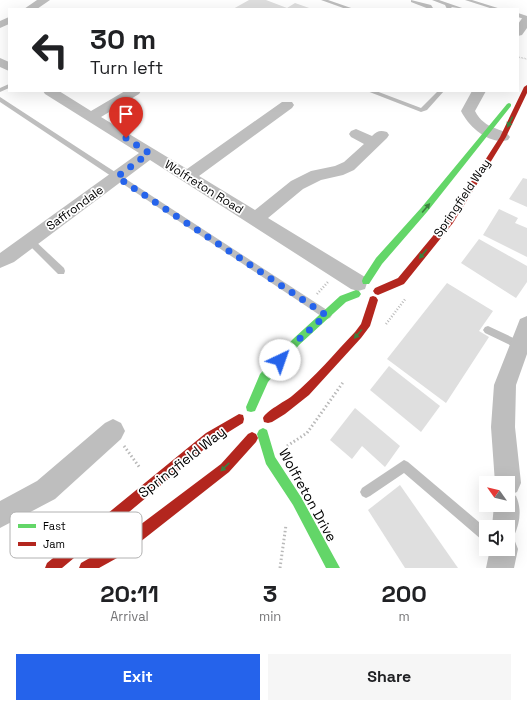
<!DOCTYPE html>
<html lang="en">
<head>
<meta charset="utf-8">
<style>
  :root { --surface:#fff; --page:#f6f6f6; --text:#202124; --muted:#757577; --accent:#2563eb }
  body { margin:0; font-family:"Space Grotesk",sans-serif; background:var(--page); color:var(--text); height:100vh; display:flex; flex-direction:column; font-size:15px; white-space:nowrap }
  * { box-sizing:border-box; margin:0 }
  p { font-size:13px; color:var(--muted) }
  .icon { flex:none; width:22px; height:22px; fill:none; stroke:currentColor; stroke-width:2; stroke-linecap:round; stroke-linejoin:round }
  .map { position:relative; height:568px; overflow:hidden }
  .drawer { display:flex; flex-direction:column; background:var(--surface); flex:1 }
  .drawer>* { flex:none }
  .top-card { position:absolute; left:8px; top:8px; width:511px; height:84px; border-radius:0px; box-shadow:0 4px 16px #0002; background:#fff; color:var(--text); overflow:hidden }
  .needle { width:26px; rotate:304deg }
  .controls { position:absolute; left:479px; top:476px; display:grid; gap:8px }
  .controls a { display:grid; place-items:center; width:36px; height:36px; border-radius:0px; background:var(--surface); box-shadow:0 4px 16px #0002; font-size:20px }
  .pin { position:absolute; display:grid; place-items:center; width:34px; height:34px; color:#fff; margin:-41px -17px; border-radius:50% 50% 50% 0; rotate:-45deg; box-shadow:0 0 4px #0007 }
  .pin .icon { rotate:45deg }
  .me { position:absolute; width:44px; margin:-22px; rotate:42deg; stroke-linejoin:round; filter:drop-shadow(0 0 3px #0008) }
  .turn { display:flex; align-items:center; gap:14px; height:84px; padding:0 16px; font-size:18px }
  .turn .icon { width:52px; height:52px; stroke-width:2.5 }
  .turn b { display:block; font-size:28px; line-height:34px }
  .eta { display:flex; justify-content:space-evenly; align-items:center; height:68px; text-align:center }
  .eta b { font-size:24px; font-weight:700; line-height:28px }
  .primary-button { display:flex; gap:8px; margin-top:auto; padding:8px 16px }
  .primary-button a { flex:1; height:46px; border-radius:0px; background:var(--accent); color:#fff; font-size:16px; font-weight:700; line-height:46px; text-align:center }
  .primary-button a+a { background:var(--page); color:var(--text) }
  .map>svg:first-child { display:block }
</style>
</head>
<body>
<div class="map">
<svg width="527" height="568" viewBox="0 0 527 568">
  <rect width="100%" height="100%" fill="#fff"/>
  <g fill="#dfdfdf">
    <path d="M249,0H266L287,8L295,3L312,9H233Z"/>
    <path d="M523,178L527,179V207L509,199Z"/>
    <path d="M499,209L518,218L515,223L527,228V257L483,235Z"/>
    <path d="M479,239L527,266V282L516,298L461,263Z"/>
    <path d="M447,283L493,311L479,331L489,337L446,403L387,359Z"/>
    <path d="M389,366L440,406L421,432L370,390Z"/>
    <path d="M355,408L400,446L385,467L362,446L352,459L330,440Z"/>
    <path d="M400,485L458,568H405L368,510Z"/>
  </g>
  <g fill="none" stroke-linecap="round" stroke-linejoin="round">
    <path stroke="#b9b9b9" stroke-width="1.5" stroke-dasharray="0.5 1" stroke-linecap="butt" d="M518,57L527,59"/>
    <g stroke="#b9b9b9" stroke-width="2.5" stroke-dasharray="1 2" stroke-linecap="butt">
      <path d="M317,294L328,282"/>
      <path d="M386,324L406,298"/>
    </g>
    <g stroke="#b9b9b9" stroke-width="3" stroke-dasharray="1.5 2.5" stroke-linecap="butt">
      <path d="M124,446L140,468"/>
      <path d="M287,446L307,433L344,381"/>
      <path d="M280,568L286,525"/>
    </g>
    <g fill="#bebebe" fill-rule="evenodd">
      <path d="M321,0H328L354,9H346Z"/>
      <path d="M411,0L431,5L433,8L429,9L411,2Z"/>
      <path d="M432,0H439L465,9L451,7L453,9H447L445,5Z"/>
      <path d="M465,0H472L501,9H493Z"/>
      <path d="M518,13L527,16V20L518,17Z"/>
      <path d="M9,84V88L0,92V88Z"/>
      <path d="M367,91H376L421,108L438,91H444L427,110L421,112Z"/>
      <path d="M0,97L330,312L332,315L330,318L327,319L324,318L0,102Z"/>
      <path d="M30,238L33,239L64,268L65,271L64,274H58L27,243L26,241L27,239Z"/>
      <path d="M488,326L522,342L524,345L522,348L519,350L516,348L485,333L483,330L485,327Z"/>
      <path d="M404,460L408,462L486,528V542L482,540L404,473L370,496L366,498L362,496L360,492L362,488Z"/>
    </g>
    <g fill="#bebebe" fill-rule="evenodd">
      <path d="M37,0H50L37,9H24Z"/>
      <path d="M527,16V28L522,35L518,36V24L523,17Z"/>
      <path d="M9,17V24L0,28V21Z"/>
      <path d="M0,58L9,62V71L0,67Z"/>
      <path d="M43,91H59L91,111L125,91H141L139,94L101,117L187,169L282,102H292L294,105L292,108L199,176L255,210L291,181L311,171L335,166L344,162L364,144L351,137L349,134L351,131L356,129L372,136C377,131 380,130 387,132L389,135L387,138L354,170L343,175L321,180L303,189L268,218L365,277L367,283L365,289L358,291L351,289L150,160L14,262L0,268V253L139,153L45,94Z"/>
      <path d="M472,91H486L475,111C485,131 504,127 510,137L508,140C489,145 469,127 461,111Z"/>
      <path d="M527,316V354L516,385L515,427L521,483L517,492L512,494L516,496C522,509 520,523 514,536L510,538L514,539L518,549L514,568H486L490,549H508V527H492L494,505H508V483H495L491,427L494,385L520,319Z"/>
      <path d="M113,419L121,423L125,431L121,439L55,499L0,528V501L37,481L105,423Z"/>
    </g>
    <g fill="#63d668" fill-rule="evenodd">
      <path d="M509,103L511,104V106L427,212L382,264L369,284H363L362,281L363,278L376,258L421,208L507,104Z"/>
      <path d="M356,290L359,291L361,294L359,297L346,302L299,345L268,382L255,411L251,412L247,411L246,407L260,374L293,339L340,296Z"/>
      <path d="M263,428L267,430L275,457L301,497L340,568H326L293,505L266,464L257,434L259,430Z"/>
    </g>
    <g fill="#b3261e" fill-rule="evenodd">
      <path d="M527,85V93L506,137L453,223L404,284L378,295L375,294L373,291L375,288L398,278L447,219L500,137L524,87Z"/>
      <path d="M373,296L376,297L378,300L370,326L361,338L309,395L285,414L272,422L268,423L264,422L263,418C266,411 284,402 292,396C315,377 334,354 355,332L361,324L370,297Z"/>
      <path d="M239,414L243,415L244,419L243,423L214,441L62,568H45L47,563L206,433Z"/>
      <path d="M252,432L256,434L258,438L256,442L229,472L126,553L99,568H79L81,563L116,543L221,464L248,434Z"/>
    </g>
  </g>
  <defs><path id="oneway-solid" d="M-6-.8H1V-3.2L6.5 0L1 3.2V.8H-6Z"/></defs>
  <g fill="#3b803e">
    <use href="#oneway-solid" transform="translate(510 122) rotate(116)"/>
    <use href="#oneway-solid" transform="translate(426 208) rotate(-50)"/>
    <use href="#oneway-solid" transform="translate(423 254) rotate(129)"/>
    <use href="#oneway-solid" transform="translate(358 334) rotate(131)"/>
    <use href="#oneway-solid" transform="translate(225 467) rotate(136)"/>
  </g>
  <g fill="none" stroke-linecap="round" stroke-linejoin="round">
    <path stroke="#2563eb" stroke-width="7" stroke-dasharray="0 12.6" d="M126,138L149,153L117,177L326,315L296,342L280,360"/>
  </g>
  <g text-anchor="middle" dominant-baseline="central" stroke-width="3.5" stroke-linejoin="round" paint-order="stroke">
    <g font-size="12" fill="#000" stroke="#fff">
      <text transform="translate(204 187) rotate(32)">Wolfreton Road</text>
      <text transform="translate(462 198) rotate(-56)">Springfield Way</text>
      <text transform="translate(75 208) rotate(-36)">Saffrondale</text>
    </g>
    <g font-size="14" fill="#000" stroke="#fff">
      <text transform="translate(182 462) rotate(-38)">Springfield Way</text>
      <text transform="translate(308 495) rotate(61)">Wolfreton Drive</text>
    </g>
  </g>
  <rect x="10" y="512" width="132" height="46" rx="6" fill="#fff" stroke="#b2b2b2" stroke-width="1"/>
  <rect x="18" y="524" width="18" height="4" fill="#63d668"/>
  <rect x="18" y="542" width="18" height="4" fill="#b3261e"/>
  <g font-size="11" fill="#000">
    <text x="43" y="530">Fast</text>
    <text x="43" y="548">Jam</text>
  </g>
</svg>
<div class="controls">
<a><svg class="needle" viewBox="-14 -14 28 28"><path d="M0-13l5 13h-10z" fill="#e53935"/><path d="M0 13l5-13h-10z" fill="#757577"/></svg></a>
<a><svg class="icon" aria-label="sound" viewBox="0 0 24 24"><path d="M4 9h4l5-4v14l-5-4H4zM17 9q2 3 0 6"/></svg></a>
</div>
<div class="pin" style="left:126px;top:138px;background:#d93025"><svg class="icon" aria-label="arrive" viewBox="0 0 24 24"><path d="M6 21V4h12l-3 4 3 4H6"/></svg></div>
<svg class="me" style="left:280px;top:360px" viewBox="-20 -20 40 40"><circle r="19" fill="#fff"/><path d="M0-13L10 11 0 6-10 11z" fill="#2563eb"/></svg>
<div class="top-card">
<div class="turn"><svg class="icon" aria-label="left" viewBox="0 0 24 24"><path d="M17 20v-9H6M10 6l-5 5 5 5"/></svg><div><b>30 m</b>Turn left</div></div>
</div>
</div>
<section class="drawer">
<div class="eta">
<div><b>20:11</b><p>Arrival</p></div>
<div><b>3</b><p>min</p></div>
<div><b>200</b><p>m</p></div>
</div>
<div class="primary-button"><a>Exit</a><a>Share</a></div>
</section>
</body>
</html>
